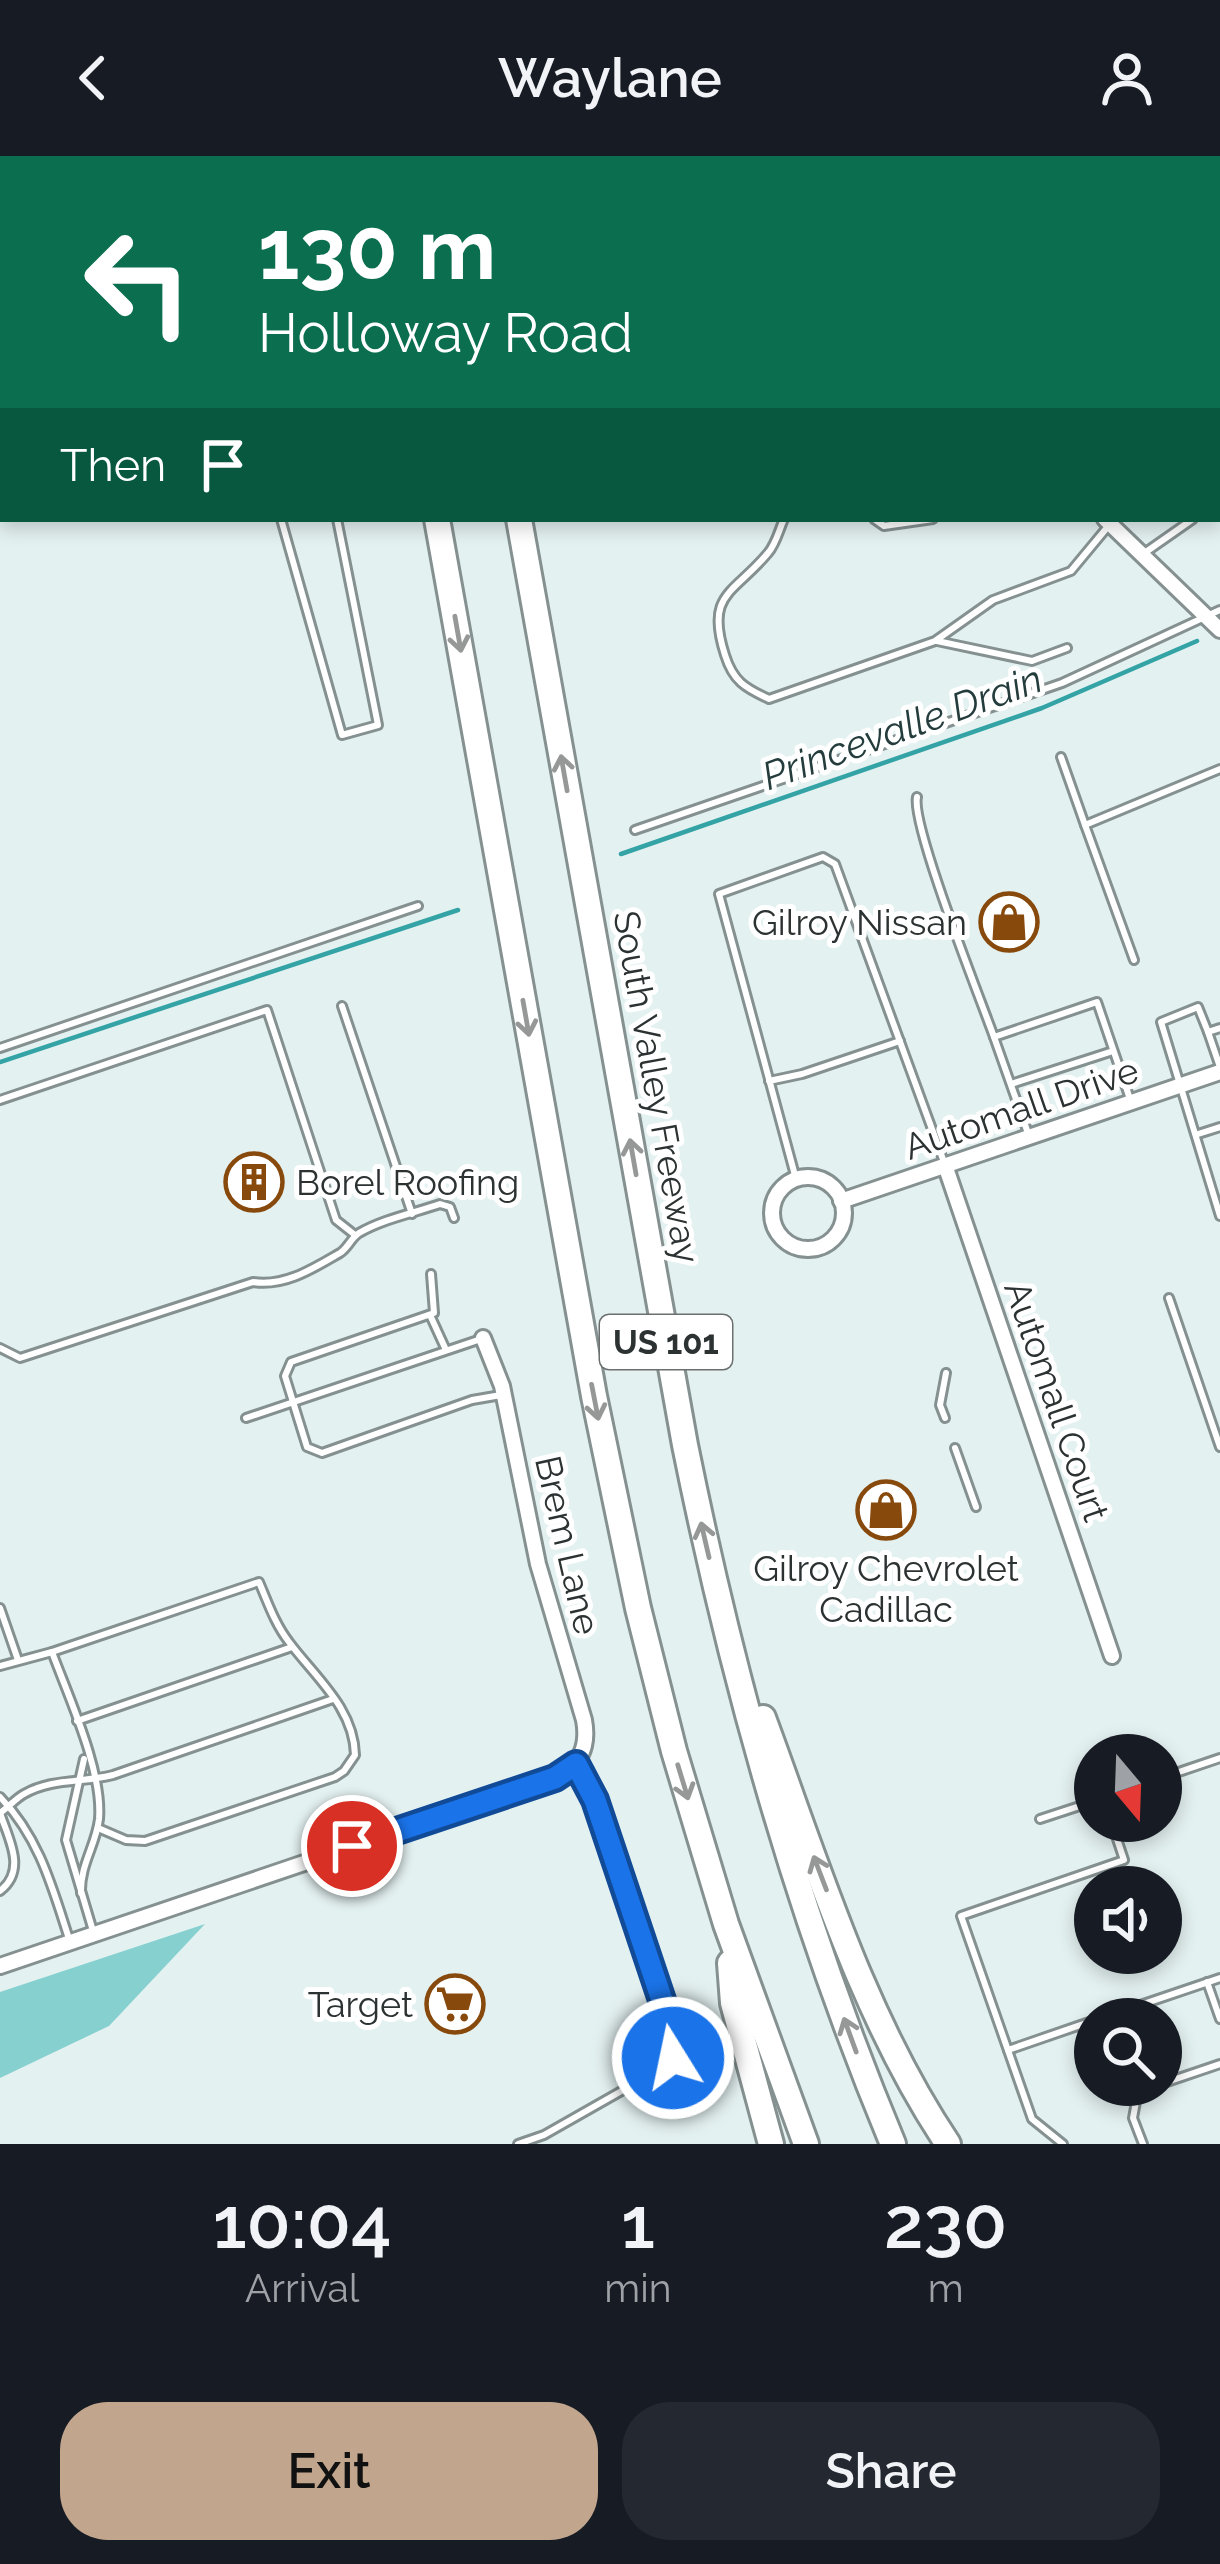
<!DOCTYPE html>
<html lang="en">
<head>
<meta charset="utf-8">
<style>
  :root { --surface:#171b24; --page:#242831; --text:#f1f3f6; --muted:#9ea1a6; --accent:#c1a68d }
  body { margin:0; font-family:Raleway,sans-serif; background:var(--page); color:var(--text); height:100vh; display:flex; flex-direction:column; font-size:45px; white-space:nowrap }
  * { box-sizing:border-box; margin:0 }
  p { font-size:39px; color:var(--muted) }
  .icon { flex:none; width:66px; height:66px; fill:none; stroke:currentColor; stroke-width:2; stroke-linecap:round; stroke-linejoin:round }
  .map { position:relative; height:1988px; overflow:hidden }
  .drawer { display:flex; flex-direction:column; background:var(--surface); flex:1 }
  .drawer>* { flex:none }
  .banner { position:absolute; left:0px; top:0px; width:1221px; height:366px; box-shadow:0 6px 18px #0003; background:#0b6e4f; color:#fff; overflow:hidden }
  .needle { width:78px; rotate:161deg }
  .tools { position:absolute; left:1074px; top:1578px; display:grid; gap:24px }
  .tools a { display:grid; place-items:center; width:108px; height:108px; border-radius:50%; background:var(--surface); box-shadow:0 6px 18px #0003; font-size:60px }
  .pin { position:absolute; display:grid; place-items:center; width:102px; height:102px; color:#fff; margin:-51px; border:6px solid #fff; border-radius:50%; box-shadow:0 3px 12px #0007 }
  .me { position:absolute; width:132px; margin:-66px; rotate:350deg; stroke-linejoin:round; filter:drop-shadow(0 0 9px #0008) }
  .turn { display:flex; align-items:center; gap:42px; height:252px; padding:0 60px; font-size:54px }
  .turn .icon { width:156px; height:156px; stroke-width:2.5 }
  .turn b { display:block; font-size:84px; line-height:102px }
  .then { display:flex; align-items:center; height:114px; padding:0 60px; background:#0003; gap:24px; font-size:45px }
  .eta { display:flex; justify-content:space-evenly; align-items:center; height:204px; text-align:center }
  .eta b { font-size:72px; font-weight:600; line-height:84px }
  .button { display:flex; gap:24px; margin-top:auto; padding:24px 60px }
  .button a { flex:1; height:138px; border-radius:48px; background:var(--accent); color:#111; font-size:48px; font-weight:600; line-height:138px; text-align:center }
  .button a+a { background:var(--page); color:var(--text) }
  header { display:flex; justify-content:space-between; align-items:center; height:156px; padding:0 60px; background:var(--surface); font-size:54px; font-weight:600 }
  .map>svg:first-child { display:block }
</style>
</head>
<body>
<header><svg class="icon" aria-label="back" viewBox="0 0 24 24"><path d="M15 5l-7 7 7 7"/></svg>Waylane<svg class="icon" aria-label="person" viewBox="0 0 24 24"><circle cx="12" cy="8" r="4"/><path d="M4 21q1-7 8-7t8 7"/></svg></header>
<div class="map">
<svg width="1220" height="1988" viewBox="0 0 1220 1988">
  <rect width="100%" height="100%" fill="#e4f1f1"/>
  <path fill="#86d0d0" d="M205,1768L109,1870L0,1922V1836Z"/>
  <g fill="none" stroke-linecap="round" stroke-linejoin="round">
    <g stroke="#33a3a5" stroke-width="4.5">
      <path d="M621,698L1042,552L1197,485"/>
      <path d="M0,906L458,754"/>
    </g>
    <g stroke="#859090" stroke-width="12">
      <g id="service">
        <path d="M214,0L216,3"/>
        <path d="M280,0V3"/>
        <path d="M712,3L721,0"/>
        <path d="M1218,58H1220"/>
        <path d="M1218,179L1220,178"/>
        <path d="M1218,343L1220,342"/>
        <path d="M281,363L342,579L378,569L337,363"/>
        <path d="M784,363C779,374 776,388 768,397C734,438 705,437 725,499C733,525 745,532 769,543L935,485L993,444L1071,415L1110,368"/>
        <path d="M874,363L884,370L933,363"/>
        <path d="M1143,398L1193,363"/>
        <path d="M937,485L1032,505L1067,492"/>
        <path d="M1061,601L1085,669"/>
        <path d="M917,641C911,669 980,842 994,881"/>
        <path d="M635,674L1062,527L1220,454"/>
        <path d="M1134,804L1085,669L1220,613"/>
        <path d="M342,850L412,1058"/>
        <path d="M1220,872L1208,876L1220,911"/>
        <path d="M1208,876L1198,851L1161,866L1220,1060"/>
        <path d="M0,892L418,750"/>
        <path d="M769,925L802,918L900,885"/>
        <path d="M1011,928L1113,895"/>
        <path d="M0,944L267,854L336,1064L355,1079"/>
        <path d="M1198,978L1220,971"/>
        <path d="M1029,980L994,881L1097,846L1130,943"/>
        <path d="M796,1023L719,738L823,701L835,708L944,1006"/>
        <path d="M431,1118L434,1157L291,1206L285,1220L307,1291L322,1297L472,1244L501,1239"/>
        <path d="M1169,1142L1220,1291"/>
        <path d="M430,1159L446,1194"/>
        <path d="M0,1192L20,1202L253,1126C285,1131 314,1112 340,1097C348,1092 351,1082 359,1077C383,1063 414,1057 440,1048L450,1051L454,1062"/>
        <path d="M246,1262L481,1183"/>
        <path d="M945,1262L940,1249L946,1217"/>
        <path d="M955,1292L976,1351"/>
        <path d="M0,1452L18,1504"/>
        <path d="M52,1496C69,1542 103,1615 99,1663C96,1689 80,1709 81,1737"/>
        <path d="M0,1510L52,1496L259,1426C268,1447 275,1468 289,1486C315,1521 354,1552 355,1599L344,1615L335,1621L145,1685L126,1684L98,1672"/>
        <path d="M77,1565L292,1491"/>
        <path d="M84,1603L66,1684L93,1775"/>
        <path d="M1161,1622L1220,1602"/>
        <path d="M0,1641C40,1682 53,1734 70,1786"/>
        <path d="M0,1657C9,1651 15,1643 24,1638C52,1622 83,1627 113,1619L333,1543"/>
        <path d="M1040,1663L1095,1645"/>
        <path d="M0,1735C27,1714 9,1684 0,1657"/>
        <path d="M1207,1826L1220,1863"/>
        <path d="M1099,1863L1220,1822"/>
        <path d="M1008,1894L1095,1864"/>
        <path d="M1161,1928L1220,1908"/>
        <path d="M518,1988L544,1979L669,1908L674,1888L672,1874L595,1644L576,1608"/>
        <path d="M1063,1988L1032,1963L961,1760L1124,1704L1111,1665"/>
        <path d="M1143,1988L1133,1962L1138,1935L1157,1929"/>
      </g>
    </g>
    <g stroke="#859090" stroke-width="20">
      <g id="minor">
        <path d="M789,0L790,3"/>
        <path d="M1105,363L1220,474"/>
        <path d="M945,1009L1112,1500"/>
        <circle cx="808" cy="1057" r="36"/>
        <path d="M841,1045L1220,916"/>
        <path d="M0,1810L555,1622C580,1610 589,1591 584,1564L538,1408L502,1230L483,1182"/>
      </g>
    </g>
    <g stroke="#859090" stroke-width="30">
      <g id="motorway">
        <path d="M372,0L373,3"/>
        <path d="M454,0V3"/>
        <path d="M437,363L594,1240L638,1452L674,1595L726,1768L806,1988"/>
        <path d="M519,363L685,1289C733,1527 799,1763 893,1988"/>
        <path d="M763,1562C816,1705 862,1860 948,1988"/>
        <path d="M730,1807L733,1847L771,1988"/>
      </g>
    </g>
    <use href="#service" stroke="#fff" stroke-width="6"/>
    <use href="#minor" stroke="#fff" stroke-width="14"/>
    <use href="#motorway" stroke="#fff" stroke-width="24"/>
  </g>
  <defs><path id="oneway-shaft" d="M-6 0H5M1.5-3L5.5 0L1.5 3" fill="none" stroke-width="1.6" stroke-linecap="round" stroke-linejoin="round" transform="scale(3)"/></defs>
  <g stroke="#969898">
    <use href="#oneway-shaft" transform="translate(458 478) rotate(80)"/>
    <use href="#oneway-shaft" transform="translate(564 617) rotate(-100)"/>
    <use href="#oneway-shaft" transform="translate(526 862) rotate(80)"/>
    <use href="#oneway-shaft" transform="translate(633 1001) rotate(-100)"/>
    <use href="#oneway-shaft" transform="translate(595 1246) rotate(79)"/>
    <use href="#oneway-shaft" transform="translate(705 1384) rotate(-103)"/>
    <use href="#oneway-shaft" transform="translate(683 1626) rotate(73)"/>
    <use href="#oneway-shaft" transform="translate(820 1717) rotate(-111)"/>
    <use href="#oneway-shaft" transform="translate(850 1879) rotate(-110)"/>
  </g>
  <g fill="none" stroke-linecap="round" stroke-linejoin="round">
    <g stroke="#114b97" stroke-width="30">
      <path id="route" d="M352,1690L555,1622L576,1608L595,1644L672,1874L673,1902"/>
    </g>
    <use href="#route" stroke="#1a73e8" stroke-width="21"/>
  </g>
  <defs>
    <g id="shop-ring" transform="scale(3)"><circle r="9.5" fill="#fff" stroke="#87490c" stroke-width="1.5"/><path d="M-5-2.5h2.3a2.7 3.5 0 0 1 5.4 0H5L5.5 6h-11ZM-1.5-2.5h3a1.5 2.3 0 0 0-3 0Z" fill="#87490c"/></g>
    <g id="building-ring" transform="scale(3)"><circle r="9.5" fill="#fff" stroke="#87490c" stroke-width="1.5"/><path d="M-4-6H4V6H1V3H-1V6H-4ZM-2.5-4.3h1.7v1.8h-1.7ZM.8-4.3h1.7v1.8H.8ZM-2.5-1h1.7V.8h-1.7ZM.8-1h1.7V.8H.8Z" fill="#87490c"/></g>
    <g id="supermarket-ring" transform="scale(3)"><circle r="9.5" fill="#fff" stroke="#87490c" stroke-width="1.5"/><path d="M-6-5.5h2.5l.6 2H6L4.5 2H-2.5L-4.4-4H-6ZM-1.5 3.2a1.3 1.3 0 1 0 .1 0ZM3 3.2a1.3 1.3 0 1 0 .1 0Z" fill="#87490c"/></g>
  </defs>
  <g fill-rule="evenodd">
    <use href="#shop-ring" x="1009" y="766"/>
    <use href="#building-ring" x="254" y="1026"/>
    <use href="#shop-ring" x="886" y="1354"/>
    <use href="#supermarket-ring" x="455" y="1848"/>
  </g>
  <g text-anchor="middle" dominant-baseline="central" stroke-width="10" stroke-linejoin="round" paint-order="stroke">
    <rect fill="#fff" stroke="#6b6f6f" stroke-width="3" x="600" y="1159" width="132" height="54" rx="9"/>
    <g font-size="33" font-weight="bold" fill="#2c3131">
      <text x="666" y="1186">US 101</text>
    </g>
    <g font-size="36" fill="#2c3131" stroke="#fff" text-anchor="end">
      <text x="967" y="766">Gilroy Nissan</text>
      <text x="296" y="1026" text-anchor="start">Borel Roofing</text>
      <text x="886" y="1412" text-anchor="middle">Gilroy Chevrolet<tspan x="886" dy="41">Cadillac</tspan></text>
      <text x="413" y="1848">Target</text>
    </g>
    <g font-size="36" fill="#2c3131" stroke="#fff">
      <text transform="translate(657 931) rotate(80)">South Valley Freeway</text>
      <text transform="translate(1021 952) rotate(-19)">Automall Drive</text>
      <text transform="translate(1057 1245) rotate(71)">Automall Court</text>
      <text transform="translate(568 1389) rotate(77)">Brem Lane</text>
    </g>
    <g font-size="39" font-style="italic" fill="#243c3c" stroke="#fff">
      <text transform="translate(902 571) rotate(-20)">Princevalle Drain</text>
    </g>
  </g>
</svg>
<div class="tools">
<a><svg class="needle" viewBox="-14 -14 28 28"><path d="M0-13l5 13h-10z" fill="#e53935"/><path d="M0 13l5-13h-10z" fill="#9ea1a6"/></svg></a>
<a><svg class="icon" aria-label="sound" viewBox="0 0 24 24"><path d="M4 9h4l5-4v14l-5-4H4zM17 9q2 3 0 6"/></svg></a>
<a><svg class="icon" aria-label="search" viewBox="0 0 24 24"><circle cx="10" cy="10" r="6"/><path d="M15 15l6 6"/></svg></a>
</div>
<div class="pin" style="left:352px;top:1690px;background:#d93025"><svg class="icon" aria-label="arrive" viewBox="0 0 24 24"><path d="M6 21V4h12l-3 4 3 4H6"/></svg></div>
<svg class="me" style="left:673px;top:1902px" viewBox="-20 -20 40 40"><circle r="17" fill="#1a73e8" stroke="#fff" stroke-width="3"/><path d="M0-11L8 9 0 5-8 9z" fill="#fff"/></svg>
<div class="banner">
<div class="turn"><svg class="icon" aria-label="left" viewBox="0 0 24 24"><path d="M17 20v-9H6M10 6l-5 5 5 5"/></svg><div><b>130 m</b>Holloway Road</div></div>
<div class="then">Then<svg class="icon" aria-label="arrive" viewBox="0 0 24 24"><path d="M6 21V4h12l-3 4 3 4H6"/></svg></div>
</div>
</div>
<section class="drawer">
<div class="eta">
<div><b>10:04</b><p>Arrival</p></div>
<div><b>1</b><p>min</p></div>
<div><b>230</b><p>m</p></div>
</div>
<div class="button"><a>Exit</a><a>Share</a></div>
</section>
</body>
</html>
